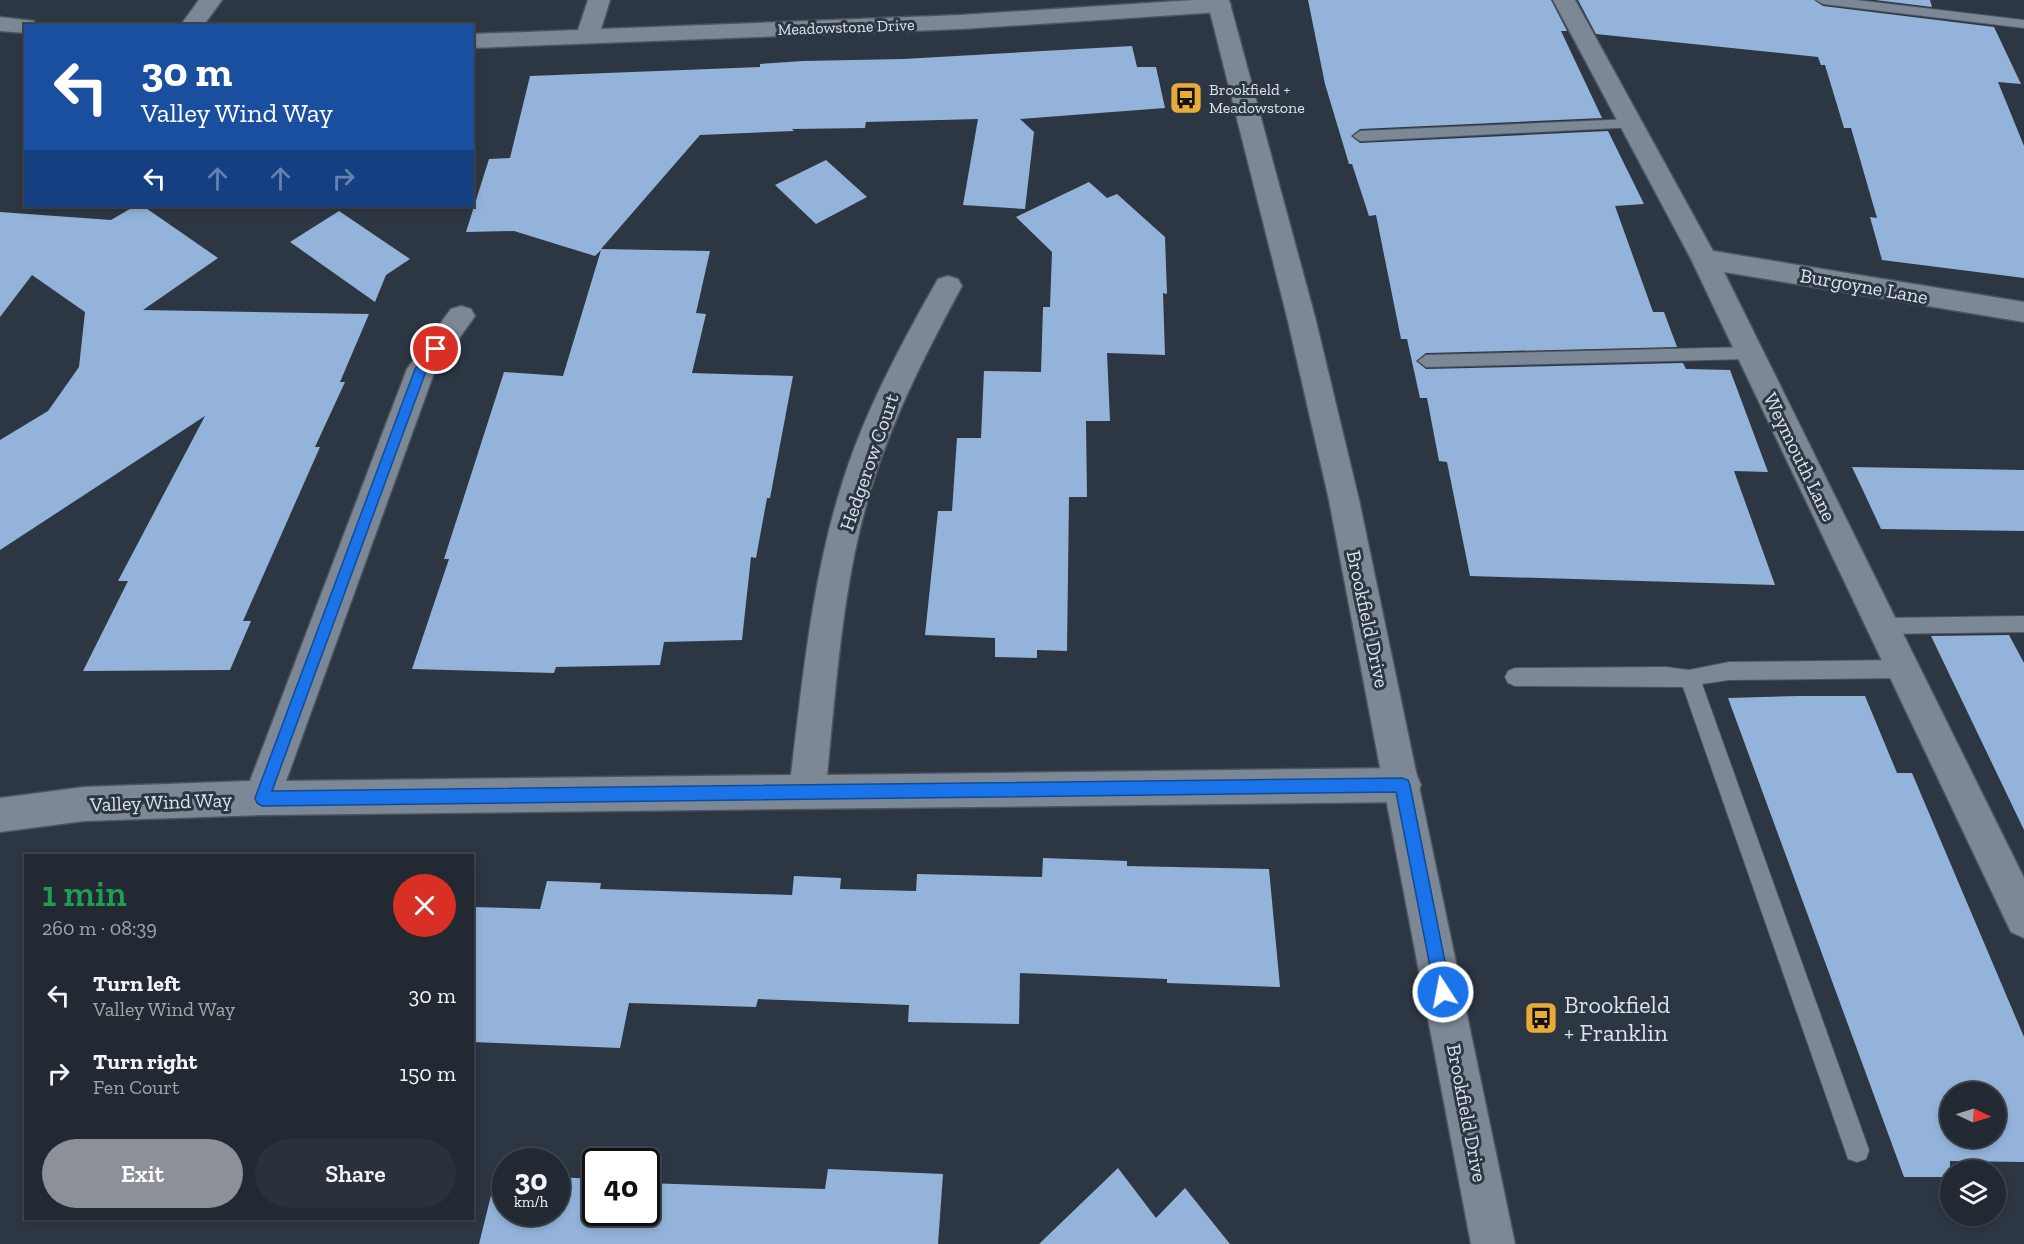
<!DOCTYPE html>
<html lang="en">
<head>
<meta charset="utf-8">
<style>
  :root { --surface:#222932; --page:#2a313a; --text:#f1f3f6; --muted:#a2a6ac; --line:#3f454d; --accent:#8c9099 }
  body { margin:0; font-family:"Zilla Slab",serif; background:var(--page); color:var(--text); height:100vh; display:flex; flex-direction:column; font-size:22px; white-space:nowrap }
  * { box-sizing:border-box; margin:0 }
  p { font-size:20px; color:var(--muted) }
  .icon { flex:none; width:33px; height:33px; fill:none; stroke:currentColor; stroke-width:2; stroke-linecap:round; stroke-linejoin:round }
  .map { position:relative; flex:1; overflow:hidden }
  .sheet { position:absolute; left:24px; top:854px; width:450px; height:366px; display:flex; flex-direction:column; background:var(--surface); border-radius:0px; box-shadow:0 3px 9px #0003,0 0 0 2px var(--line) }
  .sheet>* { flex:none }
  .guide { position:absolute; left:24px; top:24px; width:450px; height:183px; border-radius:0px; box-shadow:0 3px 9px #0003,0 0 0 2px var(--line); background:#1a4fa0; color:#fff; overflow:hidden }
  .needle { width:39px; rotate:94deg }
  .tools { position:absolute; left:1940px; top:1082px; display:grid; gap:12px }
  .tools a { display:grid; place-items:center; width:66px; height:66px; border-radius:50%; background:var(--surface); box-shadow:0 3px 9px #0003,0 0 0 2px var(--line); font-size:30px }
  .speed { position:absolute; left:492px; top:1148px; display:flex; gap:12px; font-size:30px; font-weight:700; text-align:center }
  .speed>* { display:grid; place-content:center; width:78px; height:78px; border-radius:50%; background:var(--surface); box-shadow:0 3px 9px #0003,0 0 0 2px var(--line); line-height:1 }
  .speed small { font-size:15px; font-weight:400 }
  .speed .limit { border:3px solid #111; border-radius:9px; background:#fff; color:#111 }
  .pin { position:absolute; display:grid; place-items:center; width:51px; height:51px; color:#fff; margin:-26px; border:3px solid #fff; border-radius:50%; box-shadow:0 2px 6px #0007 }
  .me { position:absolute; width:66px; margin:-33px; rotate:349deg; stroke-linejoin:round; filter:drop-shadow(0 0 4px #0008) }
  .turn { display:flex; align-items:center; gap:21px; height:126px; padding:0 18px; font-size:27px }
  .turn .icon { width:78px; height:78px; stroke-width:2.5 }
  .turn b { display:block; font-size:42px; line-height:51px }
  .lanes { display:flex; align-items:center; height:57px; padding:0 18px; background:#0003; justify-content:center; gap:30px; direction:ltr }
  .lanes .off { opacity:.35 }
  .round { display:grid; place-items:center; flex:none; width:63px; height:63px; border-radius:32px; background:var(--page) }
  .overview { display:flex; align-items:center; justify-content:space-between; height:102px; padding:0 18px }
  h1 { font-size:36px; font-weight:600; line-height:45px; color:#1e9e55 }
  .cta { display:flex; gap:12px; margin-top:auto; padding:12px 18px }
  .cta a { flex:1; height:69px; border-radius:36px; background:var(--accent); color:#fff; font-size:24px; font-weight:600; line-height:69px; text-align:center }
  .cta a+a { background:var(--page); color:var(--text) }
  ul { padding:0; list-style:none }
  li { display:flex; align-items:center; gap:18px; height:78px; padding:0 18px }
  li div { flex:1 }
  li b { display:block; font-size:22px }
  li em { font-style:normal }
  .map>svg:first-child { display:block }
</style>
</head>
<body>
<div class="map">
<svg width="2024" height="1244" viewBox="0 0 2024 1244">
  <rect width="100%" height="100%" fill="#2d3743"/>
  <g fill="#93b3da" fill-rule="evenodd">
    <path d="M1308,0H1551L1567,31H1561L1602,118L1360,129L1351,136L1360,143L1608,131L1644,204L1615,206L1653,312H1664L1677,347L1426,353L1416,361L1426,369L1683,363L1686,369L1730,370L1768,472L1734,471L1775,585L1470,576L1447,462L1439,461L1427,398H1420L1407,339H1401L1376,215L1369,216L1352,164H1349L1325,84Z"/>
    <path d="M1578,0H1814L1823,6L1994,27L2021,84L1998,82L2024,146V278L1882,260L1870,217L1877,218L1851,128H1844L1825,65H1821L1818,57L1596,34Z"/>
    <path d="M1875,0H1930L1932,7Z"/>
    <path d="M1132,46L1137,67H1156L1165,108L1020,119L1034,132L1025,209L963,205L978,119L866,122L865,128L792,129L794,131L700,135L601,249L710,251L696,313L706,314L692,373L793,376L770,498H767L756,558L751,557L742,640L664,642L660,665L556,667L554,673L412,669L449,559H444L504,372L563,376L601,250L595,256L514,231L466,232L489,159L510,158L530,76L760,67V64L803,61L903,59Z"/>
    <path d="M826,160L867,197L816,224L775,185Z"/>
    <path d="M1089,182L1107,198L1117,194L1165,237L1167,294L1163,293L1165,355L1107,353L1110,421H1086L1087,497H1069L1067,651L1037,650V658L995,657V638L925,635L938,511H952L957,438H981L984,371L1041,372L1043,307H1050L1052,252L1016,217Z"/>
    <path d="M135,206H143L218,258L143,310L369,314L340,382H345L315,447H320L243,621H251L230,670L83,671L128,581H118L205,416L0,550V440L48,411L79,367L85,312L32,275L0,317V212L111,220Z"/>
    <path d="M339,211L410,259L386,275L375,302L290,242Z"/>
    <path d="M1852,467L2024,470V531L1881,529Z"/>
    <path d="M2009,635L2024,663V830L1931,636Z"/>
    <path d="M1798,696H1865L1897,773H1912L2024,1037V1162L1950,1161V1177H1904L1728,698ZM1950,1092H1995V1137H1950Z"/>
    <path d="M1043,858L1127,861V866L1269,869L1280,987L1167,983V979L1020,973L1019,1024L908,1022L909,1005L758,999L756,1007L629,1003L620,1048L472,1042V907L540,909L547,881L601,883L600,889L792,895L794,876L841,878L840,889L916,891L917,874L1042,877Z"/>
    <path d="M1118,1168L1156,1218L1185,1188L1230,1244H1039Z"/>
    <path d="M828,1169L943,1174L938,1244H479L496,1175H506V1212H556V1177L596,1179V1212H646V1183L825,1189Z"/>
  </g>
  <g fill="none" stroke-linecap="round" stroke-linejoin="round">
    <g stroke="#4d555f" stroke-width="2">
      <g id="service">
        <path d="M1816,0H1856L2024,20V28L1823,4Z"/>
        <path d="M1631,119L1638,124L1636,127L1360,141L1353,136L1360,131Z"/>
        <path d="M1749,347L1757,353L1749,359L1426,367L1418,361L1426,355Z"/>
        <path d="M2024,616V632L1882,634L1875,632L1872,626L1875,620L1882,618Z"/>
        <path d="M1903,660L1910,663L1913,669L1910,675L1903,678L1729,680L1702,684L1869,1150L1866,1159L1857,1162L1848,1159L1845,1150L1683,687L1515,686L1508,683L1505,677L1508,671L1515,668L1666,667L1689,670L1729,662Z"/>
      </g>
    </g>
    <g stroke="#4d555f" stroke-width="3">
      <g id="minor">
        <path d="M199,0H222L203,26H180Z"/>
        <path d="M588,0H610L601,29L961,15L1194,0H1227L1231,5L1228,10L1220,12L961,29L472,48V34L578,30Z"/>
        <path d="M1553,0H1575L1713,251L2024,302V322L1724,272L2024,878V938L2011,932L1691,259Z"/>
        <path d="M0,17L34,21L37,26H26V33L0,31Z"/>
        <path d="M948,276L958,279L962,286C928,349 895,413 873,482C843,576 837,677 827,775L1403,768L1416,773L1421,785L1416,797L1403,802L262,815L84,821L0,832V798L84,787L250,781L407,369L451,309L461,306L471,309L475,316L434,373L286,781L791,775C803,677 812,579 842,484C864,413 901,344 938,279Z"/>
      </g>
    </g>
    <g stroke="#4d555f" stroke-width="3">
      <path id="tertiary" d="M1207,0H1229L1315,317L1359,500L1515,1244H1471L1329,500L1287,317Z"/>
    </g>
    <use href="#service" fill="#7d8896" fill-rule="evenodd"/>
    <use href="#minor" fill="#7d8896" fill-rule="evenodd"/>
    <use href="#tertiary" fill="#7d8896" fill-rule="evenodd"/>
  </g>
  <path fill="#1a73e8" stroke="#114b97" stroke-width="1.5" d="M436,344L442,349L426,371L272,791L1402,778L1408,780L1410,785L1451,992L1449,997L1443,1000L1437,997L1435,992L1396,792L262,806L257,803L255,798L415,369L432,346Z"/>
  <defs>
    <g id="bus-square" transform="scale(1.725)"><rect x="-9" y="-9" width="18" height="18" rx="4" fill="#e8ab37" stroke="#2d3743"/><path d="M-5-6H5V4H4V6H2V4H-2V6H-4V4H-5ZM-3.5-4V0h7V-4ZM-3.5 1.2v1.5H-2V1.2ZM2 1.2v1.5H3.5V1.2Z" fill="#111"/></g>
  </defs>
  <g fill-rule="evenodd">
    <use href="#bus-square" x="1186" y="98"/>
    <use href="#bus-square" x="1541" y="1018"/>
  </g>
  <g text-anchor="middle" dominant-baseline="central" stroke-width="6" stroke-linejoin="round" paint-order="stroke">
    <g font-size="16" fill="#dde3eb" stroke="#2d3743">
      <text transform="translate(846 27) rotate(-2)">Meadowstone Drive</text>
    </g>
    <g font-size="16" fill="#dde3eb" stroke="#2d3743" text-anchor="start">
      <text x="1209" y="89">Brookfield +<tspan x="1209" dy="18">Meadowstone</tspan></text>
    </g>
    <g font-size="20" fill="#dde3eb" stroke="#2d3743">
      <text transform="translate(1864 286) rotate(10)">Burgoyne Lane</text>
      <text transform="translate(1800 457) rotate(64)">Weymouth Lane</text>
      <text transform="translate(869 462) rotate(-71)">Hedgerow Court</text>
      <text transform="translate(1368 619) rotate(78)">Brookfield Drive</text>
      <text transform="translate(161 802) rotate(-2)">Valley Wind Way</text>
      <text transform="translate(1467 1113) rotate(79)">Brookfield Drive</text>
    </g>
    <g font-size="24" fill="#dde3eb" stroke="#2d3743" text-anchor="start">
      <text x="1564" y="1004">Brookfield<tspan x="1564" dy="28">+ Franklin</tspan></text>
    </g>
  </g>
</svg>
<div class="tools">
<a><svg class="needle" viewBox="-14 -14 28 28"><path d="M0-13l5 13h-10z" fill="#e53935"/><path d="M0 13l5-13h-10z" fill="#a2a6ac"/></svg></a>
<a><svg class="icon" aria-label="layers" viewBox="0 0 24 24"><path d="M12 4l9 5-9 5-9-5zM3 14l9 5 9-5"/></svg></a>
</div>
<div class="speed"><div>30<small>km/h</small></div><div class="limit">40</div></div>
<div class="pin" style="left:436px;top:349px;background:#d93025"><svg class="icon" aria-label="arrive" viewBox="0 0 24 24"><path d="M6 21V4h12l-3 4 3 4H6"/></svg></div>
<svg class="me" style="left:1443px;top:992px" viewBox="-20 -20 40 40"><circle r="17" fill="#1a73e8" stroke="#fff" stroke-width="3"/><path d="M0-11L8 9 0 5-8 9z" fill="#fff"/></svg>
<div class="guide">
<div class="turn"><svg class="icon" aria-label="left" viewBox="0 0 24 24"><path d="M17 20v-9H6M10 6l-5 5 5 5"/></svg><div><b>30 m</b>Valley Wind Way</div></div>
<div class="lanes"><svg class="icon" aria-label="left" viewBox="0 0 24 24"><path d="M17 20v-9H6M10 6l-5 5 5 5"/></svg><svg class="icon off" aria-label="ahead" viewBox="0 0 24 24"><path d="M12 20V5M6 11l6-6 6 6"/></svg><svg class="icon off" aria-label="ahead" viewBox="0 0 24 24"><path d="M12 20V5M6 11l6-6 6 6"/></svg><svg class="icon off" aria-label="right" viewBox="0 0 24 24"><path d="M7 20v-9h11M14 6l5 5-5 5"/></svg></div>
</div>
<section class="sheet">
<div class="overview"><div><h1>1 min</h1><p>260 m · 08:39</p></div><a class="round" style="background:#d93025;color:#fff"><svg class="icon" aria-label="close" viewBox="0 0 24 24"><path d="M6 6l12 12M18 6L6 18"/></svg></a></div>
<ul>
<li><svg class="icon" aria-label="left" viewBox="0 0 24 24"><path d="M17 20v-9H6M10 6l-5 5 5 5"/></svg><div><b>Turn left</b><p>Valley Wind Way</p></div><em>30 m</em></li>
<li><svg class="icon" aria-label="right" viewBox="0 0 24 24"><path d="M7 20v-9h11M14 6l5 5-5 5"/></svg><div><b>Turn right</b><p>Fen Court</p></div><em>150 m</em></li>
</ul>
<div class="cta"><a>Exit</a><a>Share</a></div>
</section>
</div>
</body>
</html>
